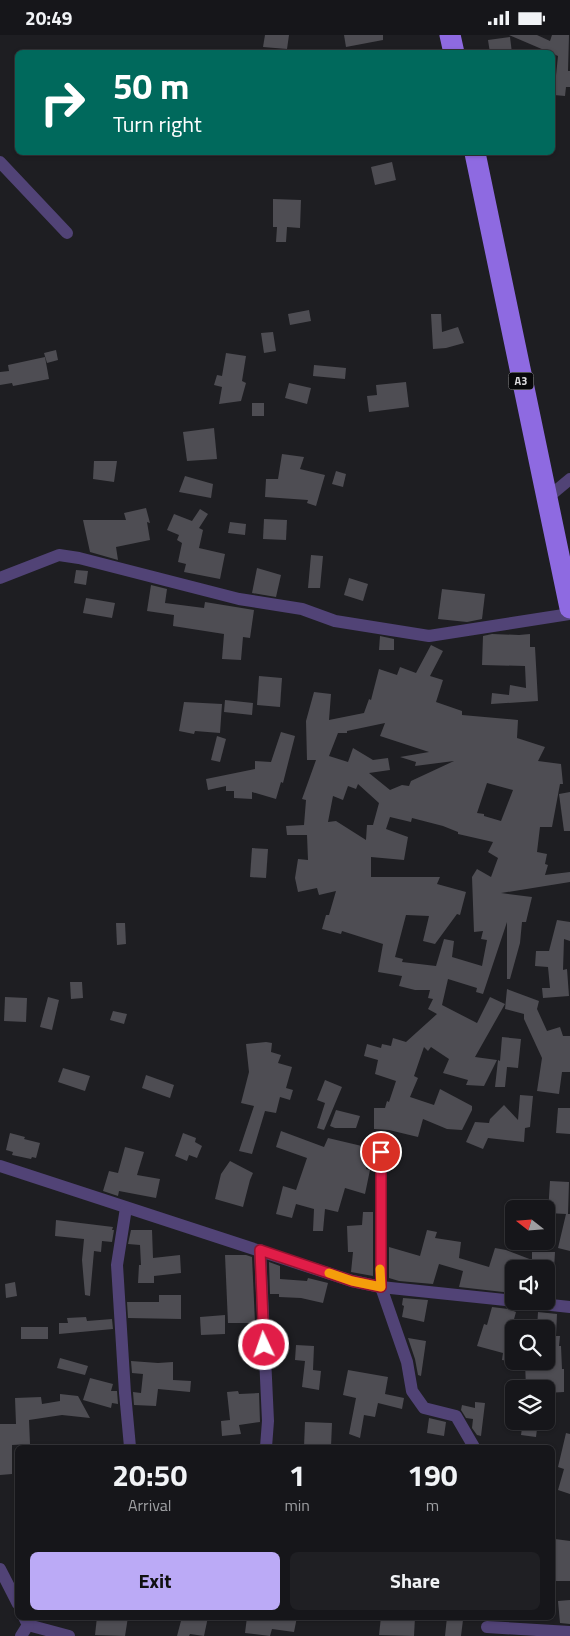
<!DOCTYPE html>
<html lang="en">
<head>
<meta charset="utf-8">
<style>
  :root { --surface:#16161a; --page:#1f1f23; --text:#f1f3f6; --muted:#9e9fa2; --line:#353539; --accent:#bbaaf6 }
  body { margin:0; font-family:"Titillium Web",sans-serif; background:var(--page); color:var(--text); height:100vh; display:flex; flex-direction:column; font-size:19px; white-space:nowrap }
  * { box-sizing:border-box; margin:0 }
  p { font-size:16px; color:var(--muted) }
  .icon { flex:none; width:28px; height:28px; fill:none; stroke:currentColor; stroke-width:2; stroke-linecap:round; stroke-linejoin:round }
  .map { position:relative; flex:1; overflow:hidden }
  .panel { position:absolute; left:15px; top:1410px; width:540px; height:175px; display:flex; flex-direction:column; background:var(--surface); border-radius:8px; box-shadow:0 1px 4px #0004,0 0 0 1px var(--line) }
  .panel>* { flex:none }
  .banner { position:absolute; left:15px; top:15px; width:540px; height:105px; border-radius:8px; box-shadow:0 1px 4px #0004,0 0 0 1px var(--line); background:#00695c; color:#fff; overflow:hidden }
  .needle { width:32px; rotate:287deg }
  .tools { position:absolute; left:505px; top:1165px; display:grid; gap:10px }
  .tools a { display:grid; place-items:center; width:50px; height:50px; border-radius:8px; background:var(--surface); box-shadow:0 1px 4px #0004,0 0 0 1px var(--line); font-size:25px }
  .pin { position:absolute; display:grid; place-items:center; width:42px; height:42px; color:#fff; margin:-21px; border:2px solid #fff; border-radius:50%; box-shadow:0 1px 5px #0007 }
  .me { position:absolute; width:55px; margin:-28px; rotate:357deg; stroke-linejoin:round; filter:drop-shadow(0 0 4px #0008) }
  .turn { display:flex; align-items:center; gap:18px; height:105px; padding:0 15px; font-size:22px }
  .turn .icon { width:65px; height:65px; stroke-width:2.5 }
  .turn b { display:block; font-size:35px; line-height:42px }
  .eta { display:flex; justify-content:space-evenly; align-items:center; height:85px; text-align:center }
  .eta b { font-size:30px; font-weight:700; line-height:35px }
  .primary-button { display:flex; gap:10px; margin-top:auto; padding:10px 15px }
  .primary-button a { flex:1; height:58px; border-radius:8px; background:var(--accent); color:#111; font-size:20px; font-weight:700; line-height:58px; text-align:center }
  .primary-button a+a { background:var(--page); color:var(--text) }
  .status { display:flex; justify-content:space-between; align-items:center; height:35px; padding:0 25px; background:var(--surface); direction:ltr }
  .status svg { height:14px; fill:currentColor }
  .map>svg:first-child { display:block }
</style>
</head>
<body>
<div class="status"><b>20:49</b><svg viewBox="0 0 49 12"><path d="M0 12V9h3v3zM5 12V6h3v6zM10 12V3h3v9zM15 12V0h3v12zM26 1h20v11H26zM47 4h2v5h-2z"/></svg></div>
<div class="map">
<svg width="570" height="1601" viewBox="0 0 570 1601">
  <rect width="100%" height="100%" fill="#1e1e22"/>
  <g fill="#4e4d53" fill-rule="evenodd">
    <path d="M265,0H289L287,14L263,12Z"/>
    <path d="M344,0H383V5L346,12Z"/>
    <path d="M509,0H537L550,6L552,0H569L568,36H570V52H566L565,61L554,60L558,21Z"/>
    <path d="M510,2L512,18H490L488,5Z"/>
    <path d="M392,127L396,145L375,150L371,132Z"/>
    <path d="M273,164L301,165L300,193L287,192L286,207H276L277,192H273Z"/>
    <path d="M309,275L311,286L290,290L288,279Z"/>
    <path d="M431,279H441L442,297L458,292L464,308L446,313L433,314Z"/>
    <path d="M273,297L276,316L264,318L261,298Z"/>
    <path d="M56,315L58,325L47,328L44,318Z"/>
    <path d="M226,318L246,321L242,346L246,348L241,366L219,369L222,352L214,350L217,340L222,341Z"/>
    <path d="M45,322L49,344L13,351L12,348L0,350V337L9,336L8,330Z"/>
    <path d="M314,330L346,333L345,344L313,341Z"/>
    <path d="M406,347L409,372L369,377L367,361L377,360L376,350Z"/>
    <path d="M289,348L311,353L307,369L285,363Z"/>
    <rect x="252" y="368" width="12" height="13"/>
    <path d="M214,393L217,424L187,426L183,397Z"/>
    <path d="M282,419L304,422L300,434L325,440L316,471L307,468L308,465L265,462L266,444H278Z"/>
    <path d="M94,426H117L114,447L93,444Z"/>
    <path d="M336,436L346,439L343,452L332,449Z"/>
    <path d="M185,441L213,449L211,463L179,457Z"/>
    <path d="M146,473L150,488L147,487L150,505L116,512L118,525L90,517L83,485H126L124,478Z"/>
    <path d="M200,474L208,479L199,493L203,495L199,513L225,519L220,544L184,537L186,529L178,527L182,508L177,505L179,500L167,495L174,479L192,486Z"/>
    <path d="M264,484L287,485L286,505L263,504Z"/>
    <path d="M230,487L246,489L245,500L228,498Z"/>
    <path d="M311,520L323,521L320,553H308Z"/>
    <path d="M257,533L281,540L276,562L252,558Z"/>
    <path d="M76,535L88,536L86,550L74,548Z"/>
    <path d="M349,543L368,549L363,566L344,560Z"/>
    <path d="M151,550L167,554L165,568L204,573L205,567L254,575L250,603L243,602L241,625L222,624L224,599L173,591L174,580L147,576Z"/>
    <path d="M442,554L485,559L482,584L467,587L438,584Z"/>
    <path d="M86,563L115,568L112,583L83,578Z"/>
    <path d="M492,599L519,600L530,599V612H535L538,666L491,669L492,658L509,660L510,650L526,653L525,631L482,630L483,601Z"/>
    <path d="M380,601L394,604V615H379Z"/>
    <path d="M431,610L443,616L430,641L443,645L436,667L462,676V680L518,685L517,703L545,712L538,726L561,729L563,749H560L552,792H540L537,817L547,819L545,829L548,830L545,840L570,837V847L501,858L532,862L526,887H522L520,908L510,944H507V887L483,959L476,957L477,953L448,944L442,970L477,988L490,962L505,969L475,1022L497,1025L484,1051L466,1050L468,1045L443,1038L449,1024L431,1012L428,1016L424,1012L414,1041L418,1043L410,1062L434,1070L440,1054L472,1071V1075L462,1095L447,1094L423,1084L418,1102L389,1095L374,1094V1073H385L387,1066L389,1067L396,1046L375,1039L378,1025L364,1021L367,1009L381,1013L382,1009L391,1011L393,1003L406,1007L437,979L428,974L433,964L428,963L430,955H415L399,951L402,941L378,937L383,909L342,896L341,899L322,894L326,880H329L336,856L319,860L317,853L298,857L295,843L298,824L308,825L307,800H287L286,791L304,790L306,765L302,764L316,725H307L306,686L314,657L331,659L329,685L364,678L369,664L371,665L379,634L397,640L400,632L416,638ZM385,688L380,701L429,717L400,722L416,727L415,731L454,726L411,746L409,751L402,750L390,755L369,738L390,735L388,723L373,725L353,713L348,727L329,721L338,698H347V696ZM487,748L513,755L501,786L484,781V779L477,778ZM358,749L379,768L373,790H367L366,805L336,786L328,787L333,761L343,765L348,751L356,754ZM390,782L411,787L412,783L443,791L458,797V799L493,807L488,817L498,823L491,842L477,834L472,842L474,897L483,896L481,904L487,905L482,931L452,922L454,906L444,904L436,931L402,927L403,924L395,922L406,880L429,881L423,906L435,909L457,879L460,880L466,857L437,849L440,842H371V822L404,825L408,802L386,794Z"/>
    <path d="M259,641L282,643L280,672L257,670Z"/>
    <path d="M225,665L253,668L252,680L224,677Z"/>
    <path d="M184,667L222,669L220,698L195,696L194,699L179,696Z"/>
    <path d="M281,697L295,701L283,748L281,747L276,764L252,757V764L234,763V756H226V751L208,755L206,744L255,734V726L271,727Z"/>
    <path d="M217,701L226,704L220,727L211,725Z"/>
    <path d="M570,757V796H564L559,759Z"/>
    <path d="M252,813L268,814L266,843L250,842Z"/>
    <path d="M557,885L570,887V906L564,904L563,935L567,934L569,961L543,963L542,953H550L548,932L535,931L536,916H549Z"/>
    <path d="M116,888H125L126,909L117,910Z"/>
    <path d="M70,947H82L83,963L71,964Z"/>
    <path d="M507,954L539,966L537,974L547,996L560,992L563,1001H570V1037H562L559,1059L537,1056L542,1023L524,984V979L505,974Z"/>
    <path d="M5,962L27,963L26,987L4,986Z"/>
    <path d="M48,962L59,965L52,995L40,992Z"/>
    <path d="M113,976L127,979L124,989L110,985Z"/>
    <path d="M502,1002L521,1004L518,1033L507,1032L505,1052H495L498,1025L500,1026Z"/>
    <path d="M266,1007L272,1008L271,1017L281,1020L278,1028L292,1032L286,1053L293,1055L290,1065L280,1062L276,1078L265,1076L252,1119L239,1116L254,1071L241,1068L249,1037L246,1009Z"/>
    <path d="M63,1033L90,1041L85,1056L58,1047Z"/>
    <path d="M146,1040L174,1050L170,1063L142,1053Z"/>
    <path d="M325,1045L342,1052L324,1095L317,1093L325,1068L317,1065Z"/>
    <path d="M520,1060L533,1061L530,1092L525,1093L524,1107L488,1103L483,1114L466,1107L475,1087L489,1088L490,1084L504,1070L518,1085Z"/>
    <path d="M558,1073H570V1099L556,1098Z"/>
    <path d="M336,1075L360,1081L356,1093H335L330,1091Z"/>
    <path d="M281,1096L324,1112L328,1103L366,1112L364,1123L368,1124L366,1134L370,1135L365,1159L345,1153L338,1177L325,1174L323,1196H313L314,1174L296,1169L292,1183L276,1179L283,1151L296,1155L307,1123L276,1112Z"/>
    <path d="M10,1098L25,1102L24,1104L40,1108L36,1123L32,1122L31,1124L12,1120L13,1117L6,1115Z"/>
    <path d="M183,1098L196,1103L195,1107L202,1111L197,1123L189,1120L187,1126L175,1121Z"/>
    <path d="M125,1112L144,1117L137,1140L160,1144L156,1163L119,1156L118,1161L103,1156L109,1136L118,1138Z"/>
    <path d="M230,1126L253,1138L250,1145L243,1172L215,1164L221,1139Z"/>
    <path d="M550,1146L569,1147L568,1179H570V1216L558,1213L566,1179L548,1178Z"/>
    <path d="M363,1177H373V1241L351,1237L353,1217H348L347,1191L362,1190Z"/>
    <path d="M56,1185L113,1192L112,1195H114L112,1207L102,1206L101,1217L94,1216L90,1261L85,1260L82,1225L84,1204L55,1201Z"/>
    <path d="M131,1195H152L153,1223L180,1220L181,1238L154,1241V1248H138L139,1230H141L140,1210L128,1209Z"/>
    <path d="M427,1195L437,1197L435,1203L461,1207L459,1223L489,1232L495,1213L506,1215L532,1225V1217H555L554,1234H514L513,1258L459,1252L463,1236L439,1229L433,1249L399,1246L389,1243V1212L420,1221Z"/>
    <path d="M225,1220H246L252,1222L255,1288H228Z"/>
    <path d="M269,1227L280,1231V1244L307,1246L308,1243L328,1248L323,1268L301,1263L279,1262V1259H270Z"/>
    <path d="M15,1247L17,1261L6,1263L5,1249Z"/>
    <path d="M159,1260H181V1284L128,1283L127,1267H159Z"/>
    <path d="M403,1263L428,1265L424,1287L402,1282L404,1271L402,1270Z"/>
    <path d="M492,1272L508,1274L516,1277L511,1295H512L509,1316L514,1317V1327L502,1325L503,1318L477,1311L484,1289L487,1290Z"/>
    <path d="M538,1277L557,1279L556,1301H560L559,1311H561L562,1334H564V1357L546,1358V1354H526L525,1326H547L546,1294H537Z"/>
    <path d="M225,1280V1299L201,1300L200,1282Z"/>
    <path d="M86,1282L87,1286L112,1284L113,1294L59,1299V1288H68L67,1283Z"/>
    <rect x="21" y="1292" width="27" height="12"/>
    <path d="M408,1303L426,1306L421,1341L418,1340L415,1324Z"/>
    <path d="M296,1310L314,1311L313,1335L321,1336L319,1355L302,1352L305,1326L295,1325Z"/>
    <path d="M60,1323L88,1331L85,1340L57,1333Z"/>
    <path d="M131,1326L158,1328L173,1327V1345L191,1346L190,1357L158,1354L156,1371L134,1370L133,1357L141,1358L143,1339L132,1338Z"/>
    <path d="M348,1335L388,1342L385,1359L404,1363L402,1374L378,1368L375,1382L364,1380L360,1403L349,1399L356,1363L343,1360Z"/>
    <path d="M90,1343L113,1349L111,1356H117L118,1369L112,1368L111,1373L83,1365Z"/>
    <path d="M238,1356L239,1359L259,1358L260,1387L239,1390L241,1399L222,1401L221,1386L230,1385L227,1357Z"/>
    <path d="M60,1359L78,1361L90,1383L62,1380L29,1385L30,1409L12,1410V1439L0,1440V1389H16L15,1363L41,1362L42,1369L60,1366Z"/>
    <path d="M475,1367L485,1368L481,1401L477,1400L472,1393L473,1384L466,1383L461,1375L462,1370L475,1373Z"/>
    <path d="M429,1383L446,1387L444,1401L427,1398Z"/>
    <path d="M523,1386H538L536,1402L521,1400Z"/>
    <path d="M305,1387L332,1388L331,1412H304Z"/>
    <path d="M566,1398L570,1399V1459L558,1455L564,1434L558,1432Z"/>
    <path d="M555,1504L570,1506V1546H552V1519Z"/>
    <path d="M570,1565V1589L560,1588L558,1566Z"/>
    <path d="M97,1582H128L125,1601L95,1600Z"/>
    <path d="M182,1582H208L204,1601L190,1599L189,1601H177Z"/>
    <path d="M247,1582H297L294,1597L272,1594L270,1601L245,1598Z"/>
    <path d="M381,1582H415L414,1601L379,1600Z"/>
    <path d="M447,1582H456V1584L463,1585L461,1601H445Z"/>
  </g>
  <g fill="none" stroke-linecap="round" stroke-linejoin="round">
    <g stroke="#514376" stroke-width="12">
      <path d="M0,127L67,198"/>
      <path d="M546,464L570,444"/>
      <path d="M0,543L59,520L79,523L239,564L302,574L335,586L429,601L570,579"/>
      <path d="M381,1117V1252L407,1327L412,1356L424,1373L456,1381L474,1412"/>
      <path d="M0,1131L352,1246L381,1252L514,1266"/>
      <path d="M126,1173L117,1230L125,1358L130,1412"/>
      <path d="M260,1215L268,1386L266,1412"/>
      <path d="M514,1266L570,1272"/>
      <path d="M0,1534L18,1569"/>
      <path d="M24,1582L28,1590L69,1601"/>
      <path d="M487,1592L570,1597"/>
      <path d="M21,1601L28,1590"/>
    </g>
    <g stroke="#8e6ae1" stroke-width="21">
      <path d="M450,0L454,18"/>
      <path d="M475,118L570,573"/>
    </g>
  </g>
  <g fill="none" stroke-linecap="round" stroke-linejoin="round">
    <g stroke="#92132f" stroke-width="12">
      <path id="route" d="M264,1310L260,1215L352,1246L381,1252V1117"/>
    </g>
    <use href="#route" stroke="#e11d48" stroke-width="9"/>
    <path stroke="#f59e0b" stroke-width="9" d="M329,1238L352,1246L381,1252L380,1234"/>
  </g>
  <g text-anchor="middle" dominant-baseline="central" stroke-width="5" stroke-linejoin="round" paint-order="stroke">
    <rect fill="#08080a" stroke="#9d9c9f" stroke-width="1" x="508.5" y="337.5" width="25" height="17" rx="4"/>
    <g font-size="11" font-weight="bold" fill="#dddcdf">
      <text x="521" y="346">A3</text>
    </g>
  </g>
</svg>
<div class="tools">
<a><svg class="needle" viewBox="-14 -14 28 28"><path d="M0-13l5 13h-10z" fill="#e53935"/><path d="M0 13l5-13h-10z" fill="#9e9fa2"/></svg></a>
<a><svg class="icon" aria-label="sound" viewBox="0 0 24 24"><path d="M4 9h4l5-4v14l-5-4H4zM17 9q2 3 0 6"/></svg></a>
<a><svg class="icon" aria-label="search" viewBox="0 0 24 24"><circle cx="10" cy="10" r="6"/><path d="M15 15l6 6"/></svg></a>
<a><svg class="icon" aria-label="layers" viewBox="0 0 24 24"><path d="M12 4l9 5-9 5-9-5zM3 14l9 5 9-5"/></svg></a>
</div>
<div class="pin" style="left:381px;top:1117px;background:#d93025"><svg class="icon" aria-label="arrive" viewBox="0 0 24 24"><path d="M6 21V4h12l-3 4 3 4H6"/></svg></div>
<svg class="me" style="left:264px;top:1310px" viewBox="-20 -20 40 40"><circle r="17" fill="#e11d48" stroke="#fff" stroke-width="3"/><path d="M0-11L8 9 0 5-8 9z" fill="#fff"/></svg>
<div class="banner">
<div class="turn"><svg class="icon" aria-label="right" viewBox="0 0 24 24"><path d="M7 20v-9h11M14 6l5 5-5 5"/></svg><div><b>50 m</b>Turn right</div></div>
</div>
<section class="panel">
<div class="eta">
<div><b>20:50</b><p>Arrival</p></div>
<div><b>1</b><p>min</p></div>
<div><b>190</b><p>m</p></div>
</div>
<div class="primary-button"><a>Exit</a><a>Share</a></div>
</section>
</div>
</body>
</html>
